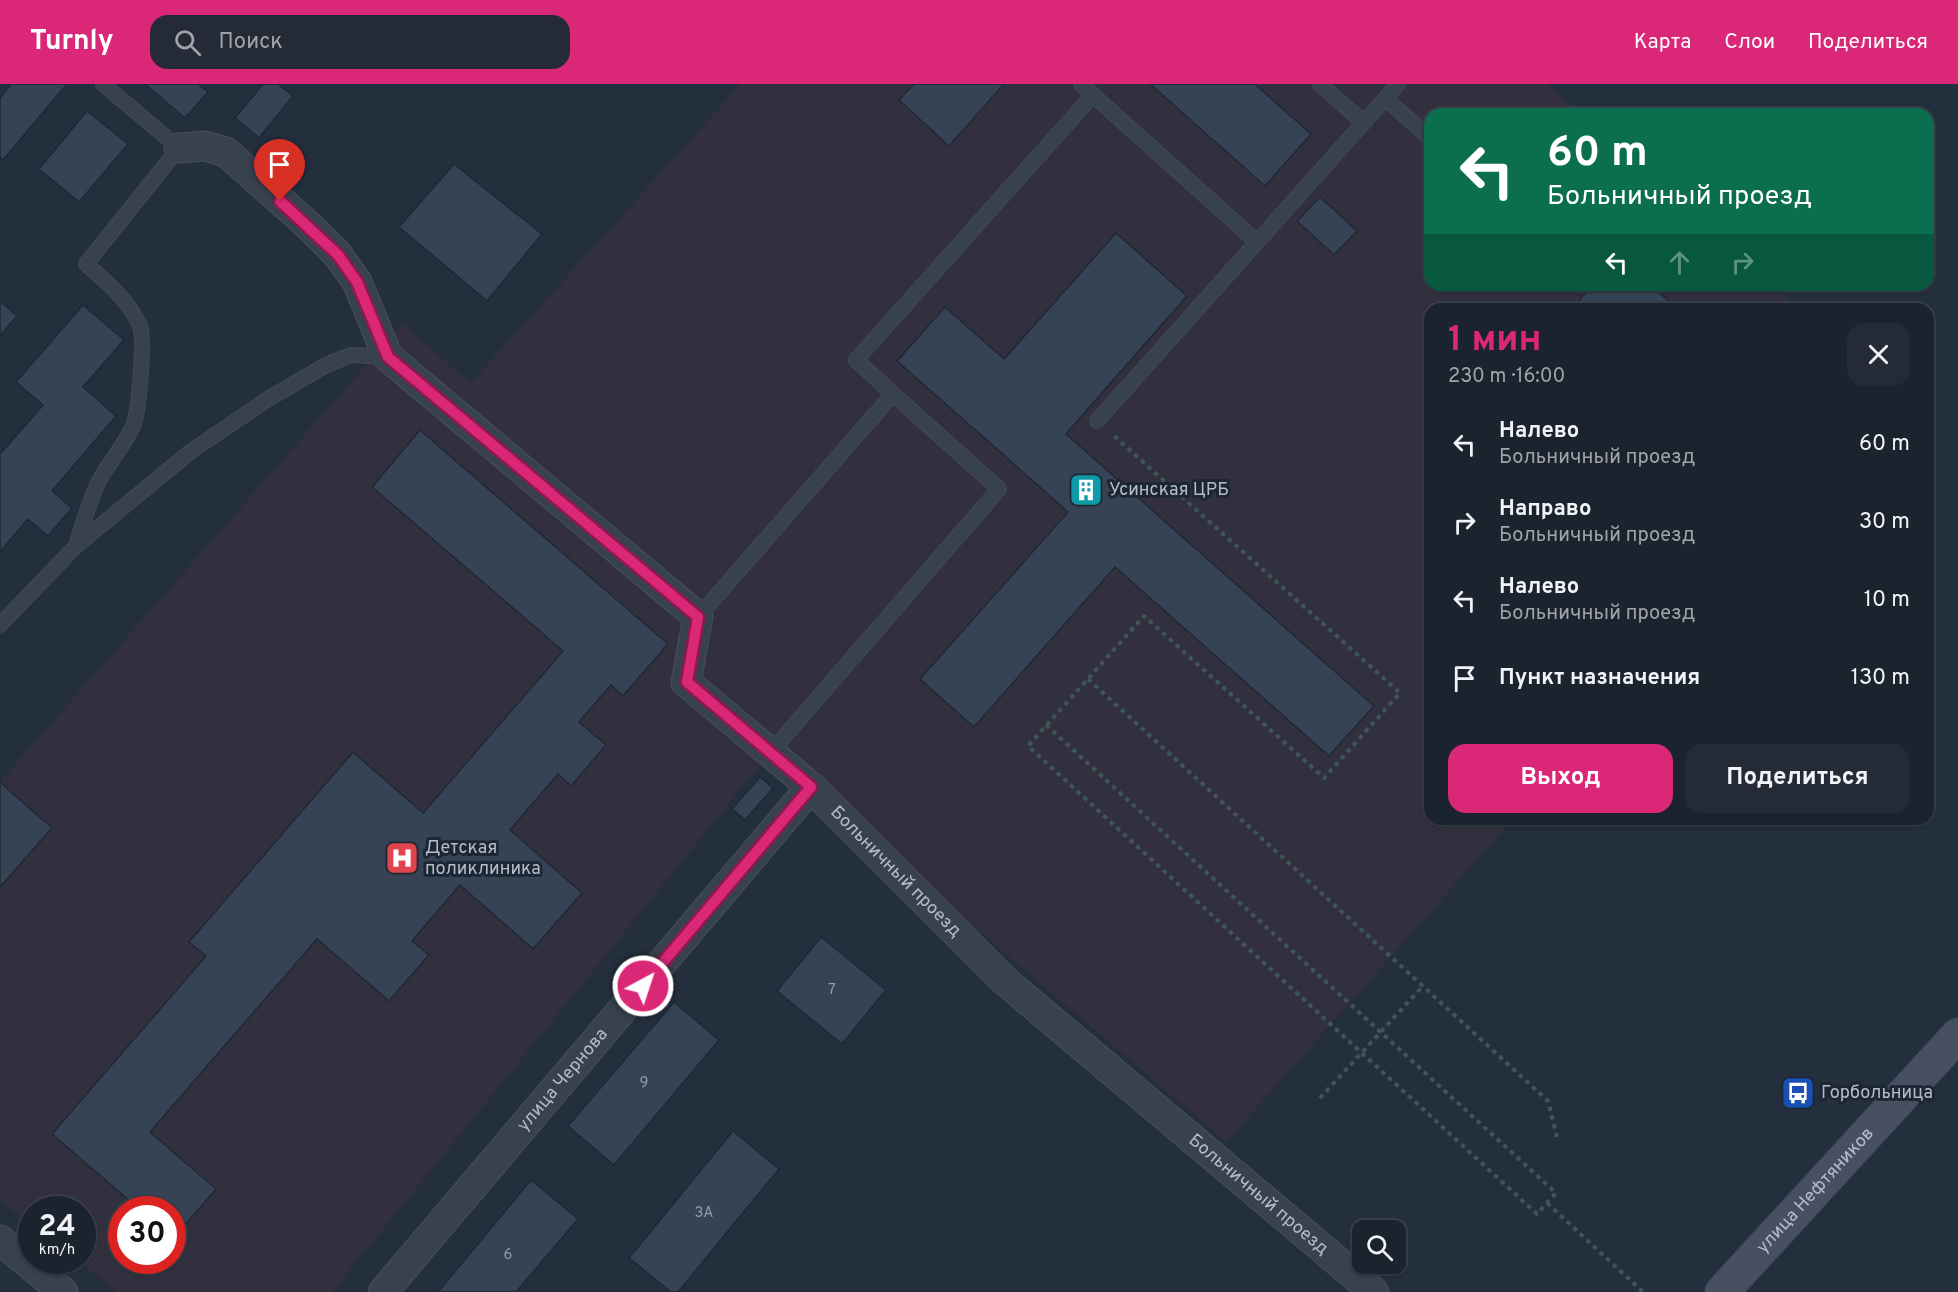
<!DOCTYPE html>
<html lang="ru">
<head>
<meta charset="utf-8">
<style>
  :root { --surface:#1b232e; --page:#242b36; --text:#f1f3f6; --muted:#a0a4aa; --line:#39404a; --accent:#db2777 }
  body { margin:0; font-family:Overpass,sans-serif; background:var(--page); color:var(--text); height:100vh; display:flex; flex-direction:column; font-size:22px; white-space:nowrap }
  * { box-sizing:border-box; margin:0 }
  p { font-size:20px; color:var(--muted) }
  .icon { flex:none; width:33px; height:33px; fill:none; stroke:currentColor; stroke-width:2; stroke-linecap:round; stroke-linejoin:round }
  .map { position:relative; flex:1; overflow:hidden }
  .side { position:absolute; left:1424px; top:219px; width:510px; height:522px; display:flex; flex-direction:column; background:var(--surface); border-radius:18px; box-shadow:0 2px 4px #0004,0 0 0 2px var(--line) }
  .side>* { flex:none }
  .banner { position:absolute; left:1424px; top:24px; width:510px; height:183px; border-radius:18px; box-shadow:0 2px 4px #0004,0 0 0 2px var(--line); background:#0b6e4f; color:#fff; overflow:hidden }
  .buttons { position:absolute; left:1352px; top:1136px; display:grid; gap:12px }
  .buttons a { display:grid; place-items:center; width:54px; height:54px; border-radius:12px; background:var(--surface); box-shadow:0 2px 4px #0004,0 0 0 2px var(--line); font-size:30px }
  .speed { position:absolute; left:18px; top:1112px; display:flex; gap:12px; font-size:30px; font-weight:700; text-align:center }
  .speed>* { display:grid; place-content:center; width:78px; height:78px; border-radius:50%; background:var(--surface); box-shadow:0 2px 4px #0004,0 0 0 2px var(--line); line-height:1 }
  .speed small { font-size:15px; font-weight:400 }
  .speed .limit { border:9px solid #d22; background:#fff; color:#111 }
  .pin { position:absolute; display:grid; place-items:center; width:51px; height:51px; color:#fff; margin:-62px -26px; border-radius:50% 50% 50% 0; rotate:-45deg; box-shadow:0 0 6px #0007 }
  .pin .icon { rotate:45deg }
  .me { position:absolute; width:66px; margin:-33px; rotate:40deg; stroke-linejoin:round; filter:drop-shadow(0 0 4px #0008) }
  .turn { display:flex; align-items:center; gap:21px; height:126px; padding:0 24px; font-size:27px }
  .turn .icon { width:78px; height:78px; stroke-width:2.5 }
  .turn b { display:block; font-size:42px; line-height:51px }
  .lanes { display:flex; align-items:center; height:57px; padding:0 24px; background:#0003; justify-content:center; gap:30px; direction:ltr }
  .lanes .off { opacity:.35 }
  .round { display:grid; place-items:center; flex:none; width:63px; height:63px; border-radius:18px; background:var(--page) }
  .summary { display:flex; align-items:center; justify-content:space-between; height:102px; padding:0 24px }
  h1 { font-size:36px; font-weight:700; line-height:45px; color:var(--accent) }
  .button { display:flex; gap:12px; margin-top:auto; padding:12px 24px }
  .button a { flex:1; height:69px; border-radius:18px; background:var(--accent); color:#fff; font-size:24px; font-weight:700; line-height:69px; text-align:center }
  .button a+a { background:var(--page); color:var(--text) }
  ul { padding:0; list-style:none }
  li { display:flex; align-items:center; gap:18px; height:78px; padding:0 24px }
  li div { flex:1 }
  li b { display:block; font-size:22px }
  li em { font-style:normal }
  header { display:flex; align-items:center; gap:36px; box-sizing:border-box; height:84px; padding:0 30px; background:var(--accent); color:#fff }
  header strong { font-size:28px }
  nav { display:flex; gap:33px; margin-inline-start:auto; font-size:21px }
  .search { width:420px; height:54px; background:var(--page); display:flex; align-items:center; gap:15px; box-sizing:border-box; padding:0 21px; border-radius:18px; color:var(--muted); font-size:22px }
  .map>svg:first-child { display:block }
</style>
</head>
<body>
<header>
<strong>Turnly</strong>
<div class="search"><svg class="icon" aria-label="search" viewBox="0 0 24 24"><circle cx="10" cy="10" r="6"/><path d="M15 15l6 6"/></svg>Поиск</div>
<nav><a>Карта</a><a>Слои</a><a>Поделиться</a></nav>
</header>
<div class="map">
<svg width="1958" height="1208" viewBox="0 0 1958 1208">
  <rect width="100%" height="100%" fill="#242f3e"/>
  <path fill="#32303f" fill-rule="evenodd" d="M741,0H1547L1581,30H1430V201H1772L1799,225H1430V735H1513L1226,1058L770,669L332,1208H118L77,1176H82V1125H32L31,1140L0,1116V698L403,239L470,300ZM122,1125H172V1176H122Z"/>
  <g fill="#364354" stroke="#1f2835" stroke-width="1.5">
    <path d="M11,0H67L3,76L0,73V14Z"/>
    <path d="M145,0H198L208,8L185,34Z"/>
    <path d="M263,0H278L293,12L259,54L235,34Z"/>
    <path d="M914,0H1004L949,62L899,16Z"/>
    <path d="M1150,0H1255L1311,50L1265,102Z"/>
    <path d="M87,27L128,60L79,118L39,85Z"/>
    <path d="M454,80L542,150L487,217L399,143Z"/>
    <path d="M1320,113L1357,147L1334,171L1297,137Z"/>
    <path d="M1116,149L1187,212L1066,350L1374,622L1329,672L1115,483L974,643L920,595L1068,428L897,277L945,223L1004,275Z"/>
    <path d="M1592,201H1650L1678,225H1572Z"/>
    <path d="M0,217L17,232L0,252Z"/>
    <path d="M83,221L124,256L83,303L116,332L52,407L72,424L48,452L28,435L0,468V370L43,321L16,298Z"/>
    <path d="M420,346L668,560L623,612L611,601L579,638L606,661L571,702L558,690L510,746L582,809L533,865L460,801L412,857L429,871L389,917L317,855L150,1048L216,1105L173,1155L172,1125H139L52,1050L206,872L189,858L353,668L423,729L563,567L372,403Z"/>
    <path d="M760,693L773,704L745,736L732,725Z"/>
    <path d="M0,698L52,744L0,803Z"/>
    <path d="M821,853L886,906L842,960L777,907Z"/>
    <path d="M674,918L719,956L614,1081L568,1042Z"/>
    <path d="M733,1047L779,1085L678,1208H671L629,1174Z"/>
    <path d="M531,1096L578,1135L516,1208H438Z"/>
  </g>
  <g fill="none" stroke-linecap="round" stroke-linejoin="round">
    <g stroke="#414a57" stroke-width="16">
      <g id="service">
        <path d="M1320,0L1364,39"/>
        <path d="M1093,11L1257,158L1398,0"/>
        <path d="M1386,15L1430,54"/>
        <path d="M893,310L856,276L1093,11L1081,0"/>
        <path d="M1097,337L1257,158"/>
        <path d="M76,462C83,440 89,417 99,397C109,378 124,362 133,342C139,328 145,256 140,242C129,217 107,198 86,180L179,64L103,0"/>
        <path d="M698,533L893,310L999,405L770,669"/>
        <path d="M0,541L76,462L190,368L268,315L326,281L351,271L388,273"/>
      </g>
    </g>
    <g stroke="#414a57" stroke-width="31">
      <g id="minor">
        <path id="s1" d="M179,64L205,62L226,68L308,141L338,171L357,198L388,273L698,533L686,598L811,703L1005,897L1374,1208"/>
        <path d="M0,1156L63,1208"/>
        <path id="s2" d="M383,1208L811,703"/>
      </g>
    </g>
    <g stroke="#414a57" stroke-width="35">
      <g id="secondary">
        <path id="s3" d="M1722,1208L1958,951"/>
      </g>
    </g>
    <g stroke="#3f5557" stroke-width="4" stroke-dasharray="4.5 4.5" stroke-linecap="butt">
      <path d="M1088,595L1548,1017L1557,1053"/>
      <path d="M1046,641L1556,1109L1537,1130L1028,662L1144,532L1324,694L1400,609L1113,351"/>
      <path d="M1320,1014L1423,902"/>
      <path d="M1547,1119L1643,1208"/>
    </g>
    <use href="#service" stroke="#38414e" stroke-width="14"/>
    <use href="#minor" stroke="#38414e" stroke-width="28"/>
    <use href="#secondary" stroke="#465061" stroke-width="33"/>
  </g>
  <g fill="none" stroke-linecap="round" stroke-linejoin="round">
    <g stroke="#8e194d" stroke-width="15">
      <path id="route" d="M280,117L338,171L357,198L388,273L698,533L687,598L811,703L643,902"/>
    </g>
    <use href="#route" stroke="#db2777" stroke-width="10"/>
  </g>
  <defs>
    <g id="building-square" transform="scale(1.725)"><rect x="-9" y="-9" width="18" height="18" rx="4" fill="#0f9aa8" stroke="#1d2633"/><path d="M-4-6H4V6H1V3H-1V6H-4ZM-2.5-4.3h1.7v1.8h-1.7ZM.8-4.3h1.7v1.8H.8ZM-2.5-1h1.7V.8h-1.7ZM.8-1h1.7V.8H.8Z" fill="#fff"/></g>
    <g id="hospital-square" transform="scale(1.725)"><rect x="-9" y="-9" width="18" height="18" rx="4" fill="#e0444e" stroke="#1d2633"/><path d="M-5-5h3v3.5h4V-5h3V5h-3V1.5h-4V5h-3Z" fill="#fff"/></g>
    <g id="bus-square" transform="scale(1.725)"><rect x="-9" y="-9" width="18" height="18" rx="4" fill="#1a4fb4" stroke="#1d2633"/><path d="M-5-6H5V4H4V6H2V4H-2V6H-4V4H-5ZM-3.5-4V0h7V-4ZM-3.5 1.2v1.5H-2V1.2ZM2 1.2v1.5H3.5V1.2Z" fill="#fff"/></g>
  </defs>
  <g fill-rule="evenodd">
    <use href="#building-square" x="1086" y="406"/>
    <use href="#hospital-square" x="402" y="774"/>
    <use href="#bus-square" x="1798" y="1009"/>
  </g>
  <g text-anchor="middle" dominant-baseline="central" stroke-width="6" stroke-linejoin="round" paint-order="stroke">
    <g font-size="15" fill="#929caa">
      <text x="832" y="906">7</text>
      <text x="644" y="999">9</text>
      <text x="704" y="1129">3А</text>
      <text x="508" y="1171">6</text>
    </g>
    <g font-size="18" fill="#b4bcc9" stroke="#1d2633" text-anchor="start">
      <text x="1109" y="406">Усинская ЦРБ</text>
      <text x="425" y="764">Детская<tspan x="425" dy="21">поликлиника</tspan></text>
      <text x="1821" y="1009">Горбольница</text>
    </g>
    <g font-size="18" fill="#b4bcc9" stroke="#1d2633">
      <text stroke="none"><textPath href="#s1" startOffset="1068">Больничный проезд</textPath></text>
      <text stroke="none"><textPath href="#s2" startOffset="278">улица Чернова</textPath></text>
      <text stroke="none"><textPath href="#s3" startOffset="138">улица Нефтяников</textPath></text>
      <text stroke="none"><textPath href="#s1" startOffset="1554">Больничный проезд</textPath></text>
    </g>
  </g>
</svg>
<div class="buttons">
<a><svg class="icon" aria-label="search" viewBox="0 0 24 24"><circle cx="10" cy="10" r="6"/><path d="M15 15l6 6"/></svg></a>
</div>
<div class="speed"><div>24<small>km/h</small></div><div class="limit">30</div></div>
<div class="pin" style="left:280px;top:117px;background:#d93025"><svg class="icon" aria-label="arrive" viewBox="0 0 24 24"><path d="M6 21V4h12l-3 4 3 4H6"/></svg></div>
<svg class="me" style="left:643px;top:902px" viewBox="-20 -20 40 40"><circle r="17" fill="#db2777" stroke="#fff" stroke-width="3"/><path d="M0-11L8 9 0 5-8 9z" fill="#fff"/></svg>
<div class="banner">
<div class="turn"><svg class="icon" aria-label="left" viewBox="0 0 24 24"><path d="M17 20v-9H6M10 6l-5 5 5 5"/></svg><div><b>60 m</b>Больничный проезд</div></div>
<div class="lanes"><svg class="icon" aria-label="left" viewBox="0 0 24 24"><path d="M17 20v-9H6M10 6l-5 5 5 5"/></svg><svg class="icon off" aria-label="ahead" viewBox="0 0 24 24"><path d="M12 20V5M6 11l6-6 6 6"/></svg><svg class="icon off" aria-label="right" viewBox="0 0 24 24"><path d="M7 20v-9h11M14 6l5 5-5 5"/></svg></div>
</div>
<section class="side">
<div class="summary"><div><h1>1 мин</h1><p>230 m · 16:00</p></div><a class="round"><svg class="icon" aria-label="close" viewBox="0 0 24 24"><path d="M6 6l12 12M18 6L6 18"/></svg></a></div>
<ul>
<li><svg class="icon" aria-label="left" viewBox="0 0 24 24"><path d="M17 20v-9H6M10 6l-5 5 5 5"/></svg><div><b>Налево</b><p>Больничный проезд</p></div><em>60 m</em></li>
<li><svg class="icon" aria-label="right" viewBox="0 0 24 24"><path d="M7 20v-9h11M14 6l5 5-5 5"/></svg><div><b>Направо</b><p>Больничный проезд</p></div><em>30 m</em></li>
<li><svg class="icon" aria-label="left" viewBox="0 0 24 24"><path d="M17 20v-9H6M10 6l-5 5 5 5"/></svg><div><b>Налево</b><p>Больничный проезд</p></div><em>10 m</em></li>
<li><svg class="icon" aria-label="arrive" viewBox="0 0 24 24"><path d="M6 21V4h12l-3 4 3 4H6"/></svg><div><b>Пункт назначения</b></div><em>130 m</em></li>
</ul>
<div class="button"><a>Выход</a><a>Поделиться</a></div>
</section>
</div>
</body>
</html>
